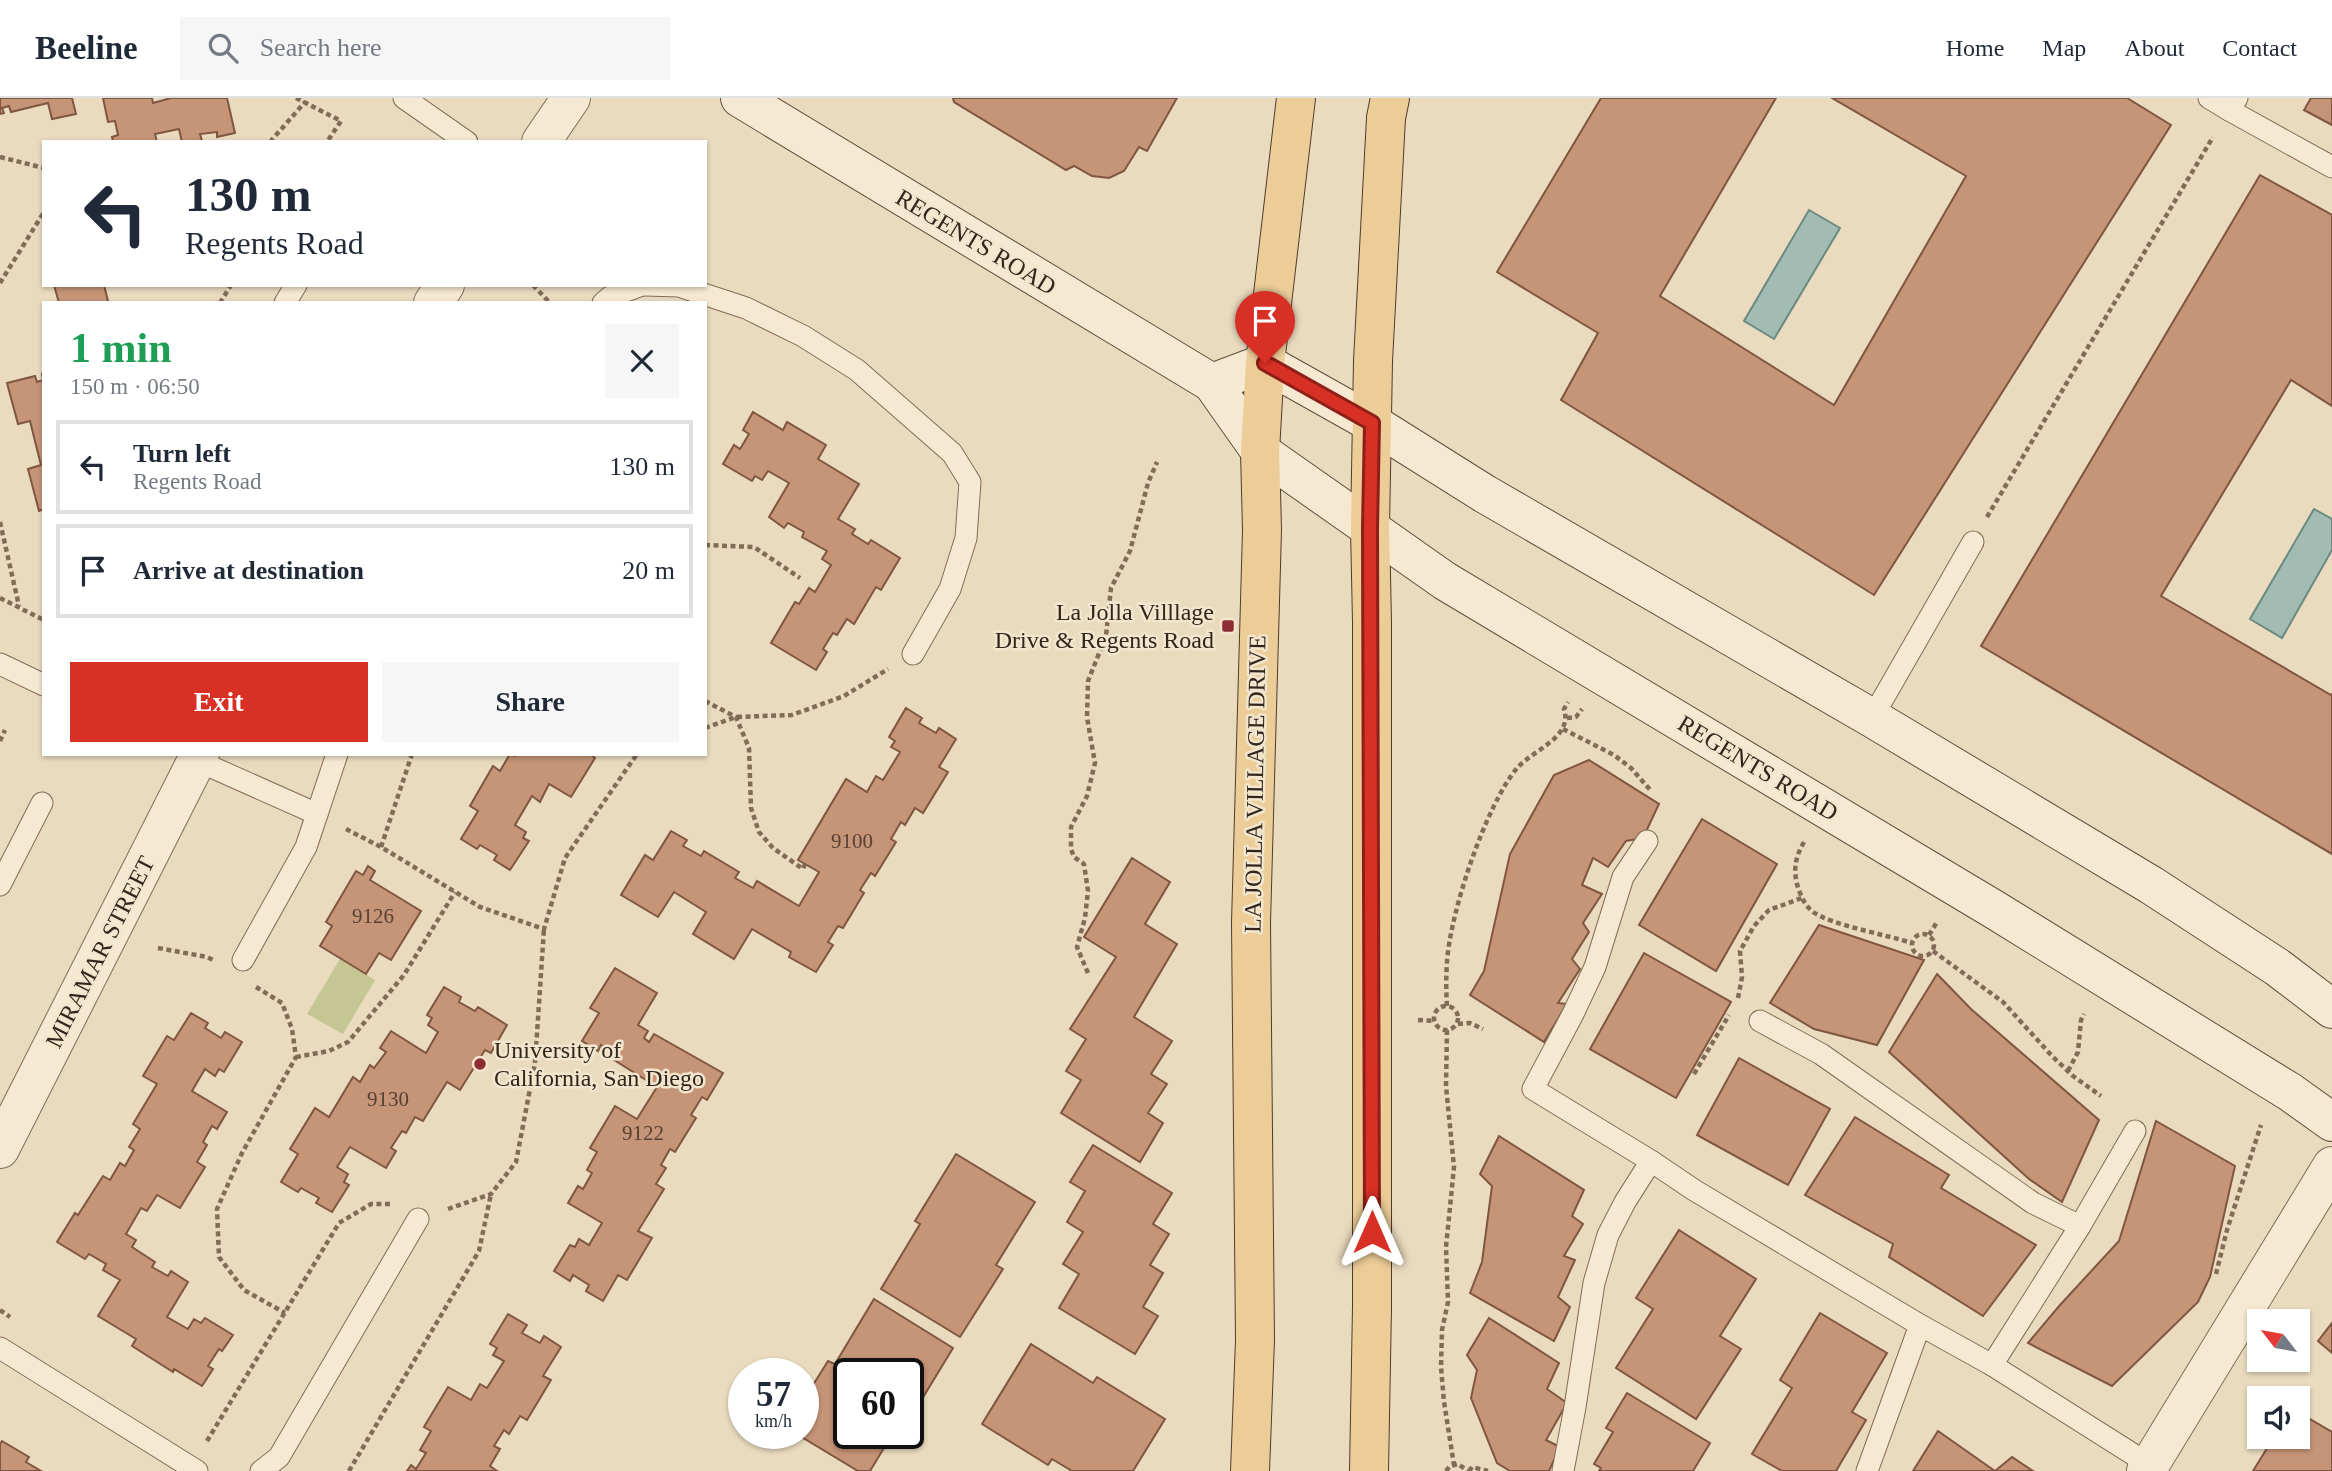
<!DOCTYPE html>
<html lang="en">
<head>
<meta charset="utf-8">
<style>
  :root { --surface:#fff; --page:#f6f6f7; --text:#1f2937; --muted:#747a83; --line:#e0e1e3; --accent:#d93025 }
  body { margin:0; font-family:Georgia,serif; background:var(--page); color:var(--text); height:100vh; display:flex; flex-direction:column; font-size:26px; white-space:nowrap }
  * { box-sizing:border-box; margin:0 }
  p { font-size:23px; color:var(--muted) }
  .icon { flex:none; width:38px; height:38px; fill:none; stroke:currentColor; stroke-width:2; stroke-linecap:round; stroke-linejoin:round }
  .map { position:relative; flex:1; overflow:hidden }
  .drawer { position:absolute; left:42px; top:203px; width:665px; height:455px; display:flex; flex-direction:column; background:var(--surface); border-radius:0px; box-shadow:0 2px 5px #0004 }
  .drawer>* { flex:none }
  .top-card { position:absolute; left:42px; top:42px; width:665px; height:147px; border-radius:0px; box-shadow:0 2px 5px #0004; background:#fff; color:var(--text); overflow:hidden }
  .needle { width:46px; rotate:301deg }
  .fabs { position:absolute; left:2247px; top:1211px; display:grid; gap:14px }
  .fabs a { display:grid; place-items:center; width:63px; height:63px; border-radius:0px; background:var(--surface); box-shadow:0 2px 5px #0004; font-size:35px }
  .speed { position:absolute; left:728px; top:1260px; display:flex; gap:14px; font-size:35px; font-weight:700; text-align:center }
  .speed>* { display:grid; place-content:center; width:91px; height:91px; border-radius:50%; background:var(--surface); box-shadow:0 2px 5px #0004; line-height:1 }
  .speed small { font-size:18px; font-weight:400 }
  .speed .limit { border:4px solid #111; border-radius:10px; background:#fff; color:#111 }
  .pin { position:absolute; display:grid; place-items:center; width:60px; height:60px; color:#fff; margin:-72px -30px; border-radius:50% 50% 50% 0; rotate:-45deg; box-shadow:0 0 7px #0007 }
  .pin .icon { rotate:45deg }
  .me { position:absolute; width:77px; margin:-38px; rotate:0deg; stroke-linejoin:round; filter:drop-shadow(0 0 5px #0008) }
  .turn { display:flex; align-items:center; gap:24px; height:147px; padding:0 28px; font-size:32px }
  .turn .icon { width:91px; height:91px; stroke-width:2.5 }
  .turn b { display:block; font-size:49px; line-height:60px }
  .round { display:grid; place-items:center; flex:none; width:74px; height:74px; border-radius:0px; background:var(--page) }
  .headline { display:flex; align-items:center; justify-content:space-between; height:119px; padding:0 28px }
  h1 { font-size:42px; font-weight:800; line-height:52px; color:#1e9e55 }
  .button { display:flex; gap:14px; margin-top:auto; padding:14px 28px }
  .button a { flex:1; height:80px; border-radius:0px; background:var(--accent); color:#fff; font-size:28px; font-weight:800; line-height:80px; text-align:center }
  .button a+a { background:var(--page); color:var(--text) }
  ul { padding:0; list-style:none }
  li { display:flex; align-items:center; gap:21px; height:94px; margin:0 14px 10px; padding:0 14px; border:4px solid var(--line); border-radius:0px }
  li div { flex:1 }
  li b { display:block; font-size:26px }
  li em { font-style:normal }
  header { display:flex; align-items:center; gap:42px; box-sizing:border-box; height:98px; padding:0 35px; background:var(--surface); border-bottom:2px solid var(--line) }
  header strong { font-size:33px }
  nav { display:flex; gap:38px; margin-inline-start:auto; font-size:24px }
  .search { width:490px; height:63px; background:var(--page); display:flex; align-items:center; gap:18px; box-sizing:border-box; padding:0 24px; border-radius:0px; color:var(--muted); font-size:26px }
  .map>svg:first-child { display:block }
</style>
</head>
<body>
<header>
<strong>Beeline</strong>
<div class="search"><svg class="icon" aria-label="search" viewBox="0 0 24 24"><circle cx="10" cy="10" r="6"/><path d="M15 15l6 6"/></svg>Search here</div>
<nav><a>Home</a><a>Map</a><a>About</a><a>Contact</a></nav>
</header>
<div class="map">
<svg width="2332" height="1373" viewBox="0 0 2332 1373">
  <rect width="100%" height="100%" fill="#eadbbf"/>
  <path fill="#c4c794" d="M340,861L375,882L343,936L307,916Z"/>
  <g fill="#a2bcb3" stroke="#6a8980" stroke-width="2">
    <path d="M1809,112L1840,130L1774,241L1744,223Z"/>
    <path d="M2314,411L2332,421V452L2282,540L2250,521Z"/>
  </g>
  <g fill="#c69477" stroke="#7f5640" stroke-width="2">
    <path d="M0,0H72L76,16L52,21L48,5L11,14L9,8L2,10L4,15L0,16Z"/>
    <path d="M103,0H152L153,5L171,0H227L235,35L217,39V34L200,36L202,43L182,44L179,31L155,36L157,44H113L112,39L118,37L115,23L108,24Z"/>
    <path d="M953,0H1177L1147,53L1139,49L1124,73L1109,80L1092,78L1074,68L1066,72L954,4Z"/>
    <path d="M1601,0H1776L1660,198L1834,307L1966,78L1832,0H2127L2171,27L1874,497L1561,302L1598,235L1497,174Z"/>
    <path d="M2311,0H2332V27L2304,12Z"/>
    <path d="M2260,77L2332,117V308L2291,282L2161,498L2331,597L2332,596V756L1981,548Z"/>
    <path d="M54,187H104L108,203L103,205H59Z"/>
    <path d="M42,276H44V411L39,413L28,371L41,367L30,323L18,326L7,285L35,278L37,284L43,282Z"/>
    <path d="M753,314L783,332L787,324L826,347L818,361L859,386L838,421L855,431L852,436L868,446L871,442L900,460L881,492L876,489L854,526L847,521L837,537L833,535L823,551L827,554L816,572L771,545L795,504L799,506L809,490L815,494L831,467L822,461L827,453L802,439L804,434L788,425L784,430L769,419L789,385L768,373L762,382L755,378L752,383L723,366L734,347L740,351L749,336L743,332Z"/>
    <path d="M906,610L922,620L919,625L936,635L939,630L956,641L939,669L948,674L923,715L915,710L905,727L901,724L891,741L896,744L875,778L871,775L860,792L864,795L843,830L838,828L828,844L833,847L816,874L789,859L791,854L752,831L734,861L693,836L706,814L674,794L658,819L621,797L645,757L653,762L671,733L687,742L683,748L701,758L704,753L739,774L735,780L753,790L757,783L799,808L819,774L798,762L846,681L867,694L876,678L883,682L900,654L891,649L895,643L889,639Z"/>
    <path d="M510,656L515,658L517,656H590L595,660L571,699L549,686L540,704L532,698L515,727L526,734L523,740L529,743L510,772L494,762L497,757L480,747L477,751L461,741L478,713L470,708L493,668L500,673Z"/>
    <path d="M1589,662L1659,706L1643,740L1626,743L1608,769L1593,760L1582,787L1602,796L1583,825L1589,834L1572,861L1580,871L1558,905L1567,906L1544,944L1470,897L1484,873L1510,756L1554,677Z"/>
    <path d="M1702,721L1777,766L1716,873L1639,827Z"/>
    <path d="M1132,760L1170,784L1145,826L1177,846L1134,919L1172,943L1151,976L1167,986L1148,1015L1163,1025L1140,1064L1061,1015L1081,982L1066,973L1086,941L1070,931L1116,859L1084,839Z"/>
    <path d="M368,768L375,773L370,782L421,813L391,862L379,855L366,876L320,848L332,828L326,824L356,773L363,777Z"/>
    <path d="M1819,827L1924,862L1877,947L1814,931L1770,905Z"/>
    <path d="M1644,855L1731,904L1676,1000L1590,951Z"/>
    <path d="M615,870L657,895L638,927L648,933L644,940L649,944L654,936L723,975L707,1002L702,999L691,1017L696,1020L675,1054L670,1051L661,1067L666,1070L656,1086L664,1091L638,1133L652,1140L627,1182L618,1177L603,1203L586,1193L589,1187L573,1177L570,1183L554,1173L570,1147L575,1149L579,1141L589,1147L602,1125L568,1105L578,1088L583,1091L592,1075L587,1072L597,1054L590,1050L615,1008L637,1021L657,989L614,962L617,957L601,947L598,953L582,943L599,915L590,910Z"/>
    <path d="M1937,876L1971,911L2099,1022L2062,1104L2029,1081L1889,954Z"/>
    <path d="M444,889L461,899L459,904L475,913L478,909L507,927L491,955L485,952L460,992L447,984L423,1023L415,1019L406,1035L402,1033L391,1050L396,1053L386,1070L350,1049L337,1069L348,1076L344,1084L349,1087L332,1114L316,1105L319,1100L301,1090L298,1094L281,1084L298,1056L290,1051L315,1010L329,1019L353,979L360,984L370,967L374,970L386,954L380,950L391,933L426,955L438,934L428,927L432,920L427,917Z"/>
    <path d="M191,915L208,925L205,930L221,940L225,934L242,944L224,974L219,971L215,978L205,971L192,993L227,1014L217,1031L212,1028L203,1044L207,1047L197,1064L205,1069L180,1110L157,1097L147,1113L141,1110L126,1136L136,1142L132,1149L155,1164L152,1169L168,1178L171,1173L188,1184L167,1219L188,1231L194,1221L201,1225L205,1220L233,1237L222,1253L219,1251L208,1268L213,1271L202,1288L174,1271L173,1274L132,1248L136,1241L98,1218L120,1182L103,1172L106,1166L89,1156L85,1161L57,1144L75,1115L78,1117L103,1078L110,1082L120,1065L125,1068L134,1052L129,1049L140,1031L133,1026L157,986L143,978L167,938L174,942Z"/>
    <path d="M1739,960L1830,1011L1788,1087L1697,1037Z"/>
    <path d="M1855,1019L1949,1077L1941,1090L2036,1147L1983,1218L1889,1159L1893,1146L1805,1097Z"/>
    <path d="M2156,1023L2235,1068L2210,1179L2198,1204L2112,1288L2028,1245L2060,1207L2119,1143Z"/>
    <path d="M1499,1038L1584,1092L1572,1118L1583,1126L1564,1158L1575,1162L1558,1199L1570,1209L1554,1243L1470,1195L1482,1164L1492,1088L1480,1076Z"/>
    <path d="M1093,1047L1172,1095L1153,1126L1169,1136L1150,1167L1163,1175L1143,1209L1158,1218L1135,1256L1059,1210L1079,1176L1063,1166L1083,1134L1067,1124L1085,1093L1070,1084Z"/>
    <path d="M956,1056L1035,1104L996,1167L1003,1171L960,1239L881,1191L920,1126L915,1123Z"/>
    <path d="M1679,1132L1756,1181L1720,1238L1741,1251L1696,1321L1616,1270L1653,1211L1636,1200Z"/>
    <path d="M874,1201L953,1250L911,1319L908,1317V1276H849V1335H893L870,1373H858L795,1335H803V1303L828,1263L835,1266Z"/>
    <path d="M1820,1215L1887,1255L1852,1314L1866,1322L1836,1373H1782L1752,1356L1792,1290L1780,1282Z"/>
    <path d="M508,1216L527,1227L522,1235L540,1245L544,1238L561,1249L543,1278L551,1282L527,1322L520,1318L509,1336L504,1332L494,1348L500,1351L490,1368L497,1373H407L411,1367L416,1371L426,1355L420,1352L431,1333L424,1329L448,1289L471,1302L480,1286L487,1290L504,1263L493,1257L497,1250L490,1246Z"/>
    <path d="M1489,1220L1559,1265L1547,1291L1567,1305L1546,1342L1560,1349L1549,1373H1510L1497,1365L1471,1300L1477,1272L1467,1257Z"/>
    <path d="M2332,1225V1255L2318,1243Z"/>
    <path d="M1031,1246L1093,1285L1097,1279L1165,1321L1133,1373H1072L1052,1361L1048,1367L982,1326Z"/>
    <path d="M1627,1295L1710,1345L1693,1373H1599L1601,1370L1594,1366L1613,1334L1606,1330Z"/>
    <path d="M2298,1314L2332,1334V1373H2253L2274,1339H2298Z"/>
    <path d="M1938,1333L1995,1373L2012,1359L2033,1373H1913Z"/>
    <path d="M2,1343L29,1359L26,1364L41,1373H0V1346Z"/>
  </g>
  <g fill="none" stroke-linecap="round" stroke-linejoin="round">
    <g stroke="#826c58" stroke-width="23">
      <g id="service">
        <path d="M404,0L467,44"/>
        <path d="M2209,0L2229,12"/>
        <path d="M2237,0L2229,12L2332,69"/>
        <path d="M645,187L679,188L746,210L803,238L857,272L952,355L970,384L966,440L950,491L913,556"/>
        <path d="M285,205L296,187"/>
        <path d="M603,205L610,199L642,187"/>
        <path d="M0,566L44,587"/>
        <path d="M1872,620L1973,444"/>
        <path d="M189,659L317,716"/>
        <path d="M1647,743L1623,779L1595,869L1573,916L1533,991L1651,1063"/>
        <path d="M0,787L42,705"/>
        <path d="M243,862L306,749L337,656"/>
        <path d="M1760,923L1821,956L2033,1105L2080,1128L1992,1267"/>
        <path d="M2080,1128L2135,1033"/>
        <path d="M0,1250L197,1373"/>
        <path d="M261,1373L279,1359L418,1121"/>
        <path d="M1563,1373L1575,1309L1594,1185L1608,1137L1625,1104L1651,1063L1694,1092L1920,1227"/>
        <path d="M1867,1373L1920,1227L1992,1267L2150,1367"/>
      </g>
    </g>
    <g stroke="#826c58" stroke-width="40">
      <g id="minor">
        <path d="M541,44L571,0"/>
        <path d="M433,205L445,187"/>
        <path d="M0,1051L200,656"/>
        <path d="M2146,1373L2332,1068"/>
      </g>
    </g>
    <g stroke="#634d3c" stroke-width="40">
      <g id="secondary">
        <path d="M740,0L1212,285L1260,353L1445,483L1995,812L2290,994L2332,1024"/>
        <path d="M1212,285L1265,265L1372,325L1485,396L1872,620L2151,787L2277,869L2332,911"/>
      </g>
    </g>
    <g stroke="#4f3b2d" stroke-width="40">
      <g id="primary">
        <path d="M1250,1373L1255,1242L1251,825L1262,432L1260,353L1265,265L1296,0"/>
        <path d="M1369,1373L1372,1209V524L1370,430L1373,263L1386,20L1390,0"/>
      </g>
    </g>
    <g stroke="#826c58" stroke-width="4.5" stroke-dasharray="5 3.5" stroke-linecap="butt">
      <path d="M296,0L341,23L327,44"/>
      <path d="M270,44L305,4"/>
      <path d="M0,59L44,70"/>
      <path d="M0,185L44,114"/>
      <path d="M533,187L550,205"/>
      <path d="M220,205L231,187"/>
      <path d="M1987,419L2213,39"/>
      <path d="M0,424L19,508"/>
      <path d="M705,447L754,449L800,480"/>
      <path d="M0,500L44,522"/>
      <path d="M705,603L736,619L749,650L751,710L759,734L773,750L803,771L805,766"/>
      <path d="M1567,620L1576,619L1582,611"/>
      <path d="M705,630L736,619L792,617L844,598L888,571"/>
      <path d="M1563,631L1614,657L1631,670L1652,694"/>
      <path d="M0,643L5,632"/>
      <path d="M346,731L381,749L480,809L544,831L565,760L637,656"/>
      <path d="M1804,744C1796,758 1793,770 1797,786C1800,796 1804,807 1813,814C1832,827 1887,837 1912,845"/>
      <path d="M381,749L412,656"/>
      <circle cx="1923" cy="847" r="11"/>
      <path d="M1929,837L1937,824"/>
      <path d="M158,850L207,859L213,862"/>
      <path d="M1933,853L2003,904L2052,958L2073,978L2101,998"/>
      <path d="M1088,875L1077,849L1085,820L1088,793L1084,766L1074,759L1071,751V729L1087,698L1095,665L1087,619L1088,583L1106,538L1111,490L1130,453L1148,385L1157,364"/>
      <path d="M256,889L282,905L292,931L296,959L242,1055L217,1111L219,1159L244,1192L285,1215"/>
      <path d="M1738,900L1742,879L1740,853L1754,828L1769,812L1802,800"/>
      <circle cx="1446" cy="920" r="12"/>
      <path d="M1447,908C1446,893 1446,879 1447,864C1450,815 1486,706 1518,669C1535,651 1573,639 1564,611L1568,604"/>
      <path d="M1418,922L1434,923"/>
      <path d="M1458,926L1470,925L1483,931"/>
      <path d="M1447,932L1446,988L1454,1069L1446,1149L1448,1204L1442,1232L1441,1269L1444,1304L1454,1367"/>
      <path d="M296,959L329,953L348,944L404,877L455,794"/>
      <path d="M2068,973L2078,954L2081,922L2084,916"/>
      <path d="M1694,976L1729,917"/>
      <path d="M448,1111L491,1096L516,1064L535,965L544,831"/>
      <path d="M2216,1176L2227,1132L2261,1027"/>
      <path d="M0,1212L10,1219"/>
      <path d="M207,1343L339,1125L371,1106H392"/>
      <path d="M349,1373L479,1153L491,1096"/>
      <path d="M1446,1373L1450,1368L1458,1366L1468,1373"/>
      <path d="M1469,1373L1472,1369L1488,1373"/>
    </g>
    <use href="#service" stroke="#f6e9d1" stroke-width="21"/>
    <use href="#minor" stroke="#f6e9d1" stroke-width="38"/>
    <use href="#secondary" stroke="#f6e9d1" stroke-width="38"/>
    <use href="#primary" stroke="#eccd98" stroke-width="38"/>
  </g>
  <g fill="none" stroke-linecap="round" stroke-linejoin="round">
    <g stroke="#8d1f18" stroke-width="18">
      <path id="route" d="M1265,265L1372,325L1370,430L1372,1134"/>
    </g>
    <use href="#route" stroke="#d93025" stroke-width="12"/>
  </g>
  <g fill="#8d2c32" stroke="#f2e6ce" stroke-width="2.5">
    <rect x="1221" y="521" width="14" height="14" rx="3.5"/>
    <circle cx="480" cy="966" r="7"/>
  </g>
  <g text-anchor="middle" dominant-baseline="central" stroke-width="5" stroke-linejoin="round" paint-order="stroke">
    <g font-size="21" fill="#574133">
      <text x="852" y="743">9100</text>
      <text x="373" y="818">9126</text>
      <text x="388" y="1001">9130</text>
      <text x="643" y="1035">9122</text>
    </g>
    <g font-size="24" fill="#32251c" stroke="#f2e6ce">
      <text transform="translate(976 144) rotate(31)">REGENTS ROAD</text>
      <text transform="translate(1758 670) rotate(31)">REGENTS ROAD</text>
      <text transform="translate(1255 686) rotate(-89)">LA JOLLA VILLAGE DRIVE</text>
      <text transform="translate(100 854) rotate(-63)">MIRAMAR STREET</text>
    </g>
    <g font-size="24" fill="#32251c" stroke="#f2e6ce" text-anchor="end">
      <text x="1214" y="514">La Jolla Villlage<tspan x="1214" dy="28">Drive &amp; Regents Road</tspan></text>
      <text x="494" y="952" text-anchor="start">University of<tspan x="494" dy="28">California, San Diego</tspan></text>
    </g>
  </g>
</svg>
<div class="fabs">
<a><svg class="needle" viewBox="-14 -14 28 28"><path d="M0-13l5 13h-10z" fill="#e53935"/><path d="M0 13l5-13h-10z" fill="#747a83"/></svg></a>
<a><svg class="icon" aria-label="sound" viewBox="0 0 24 24"><path d="M4 9h4l5-4v14l-5-4H4zM17 9q2 3 0 6"/></svg></a>
</div>
<div class="speed"><div>57<small>km/h</small></div><div class="limit">60</div></div>
<div class="pin" style="left:1265px;top:265px;background:#d93025"><svg class="icon" aria-label="arrive" viewBox="0 0 24 24"><path d="M6 21V4h12l-3 4 3 4H6"/></svg></div>
<svg class="me" style="left:1372px;top:1134px" viewBox="-20 -20 40 40"><path d="M0-17L14 15 0 8-14 15z" fill="#d93025" stroke="#fff" stroke-width="4"/></svg>
<div class="top-card">
<div class="turn"><svg class="icon" aria-label="left" viewBox="0 0 24 24"><path d="M17 20v-9H6M10 6l-5 5 5 5"/></svg><div><b>130 m</b>Regents Road</div></div>
</div>
<section class="drawer">
<div class="headline"><div><h1>1 min</h1><p>150 m · 06:50</p></div><a class="round"><svg class="icon" aria-label="close" viewBox="0 0 24 24"><path d="M6 6l12 12M18 6L6 18"/></svg></a></div>
<ul>
<li><svg class="icon" aria-label="left" viewBox="0 0 24 24"><path d="M17 20v-9H6M10 6l-5 5 5 5"/></svg><div><b>Turn left</b><p>Regents Road</p></div><em>130 m</em></li>
<li><svg class="icon" aria-label="arrive" viewBox="0 0 24 24"><path d="M6 21V4h12l-3 4 3 4H6"/></svg><div><b>Arrive at destination</b></div><em>20 m</em></li>
</ul>
<div class="button"><a>Exit</a><a>Share</a></div>
</section>
</div>
</body>
</html>
